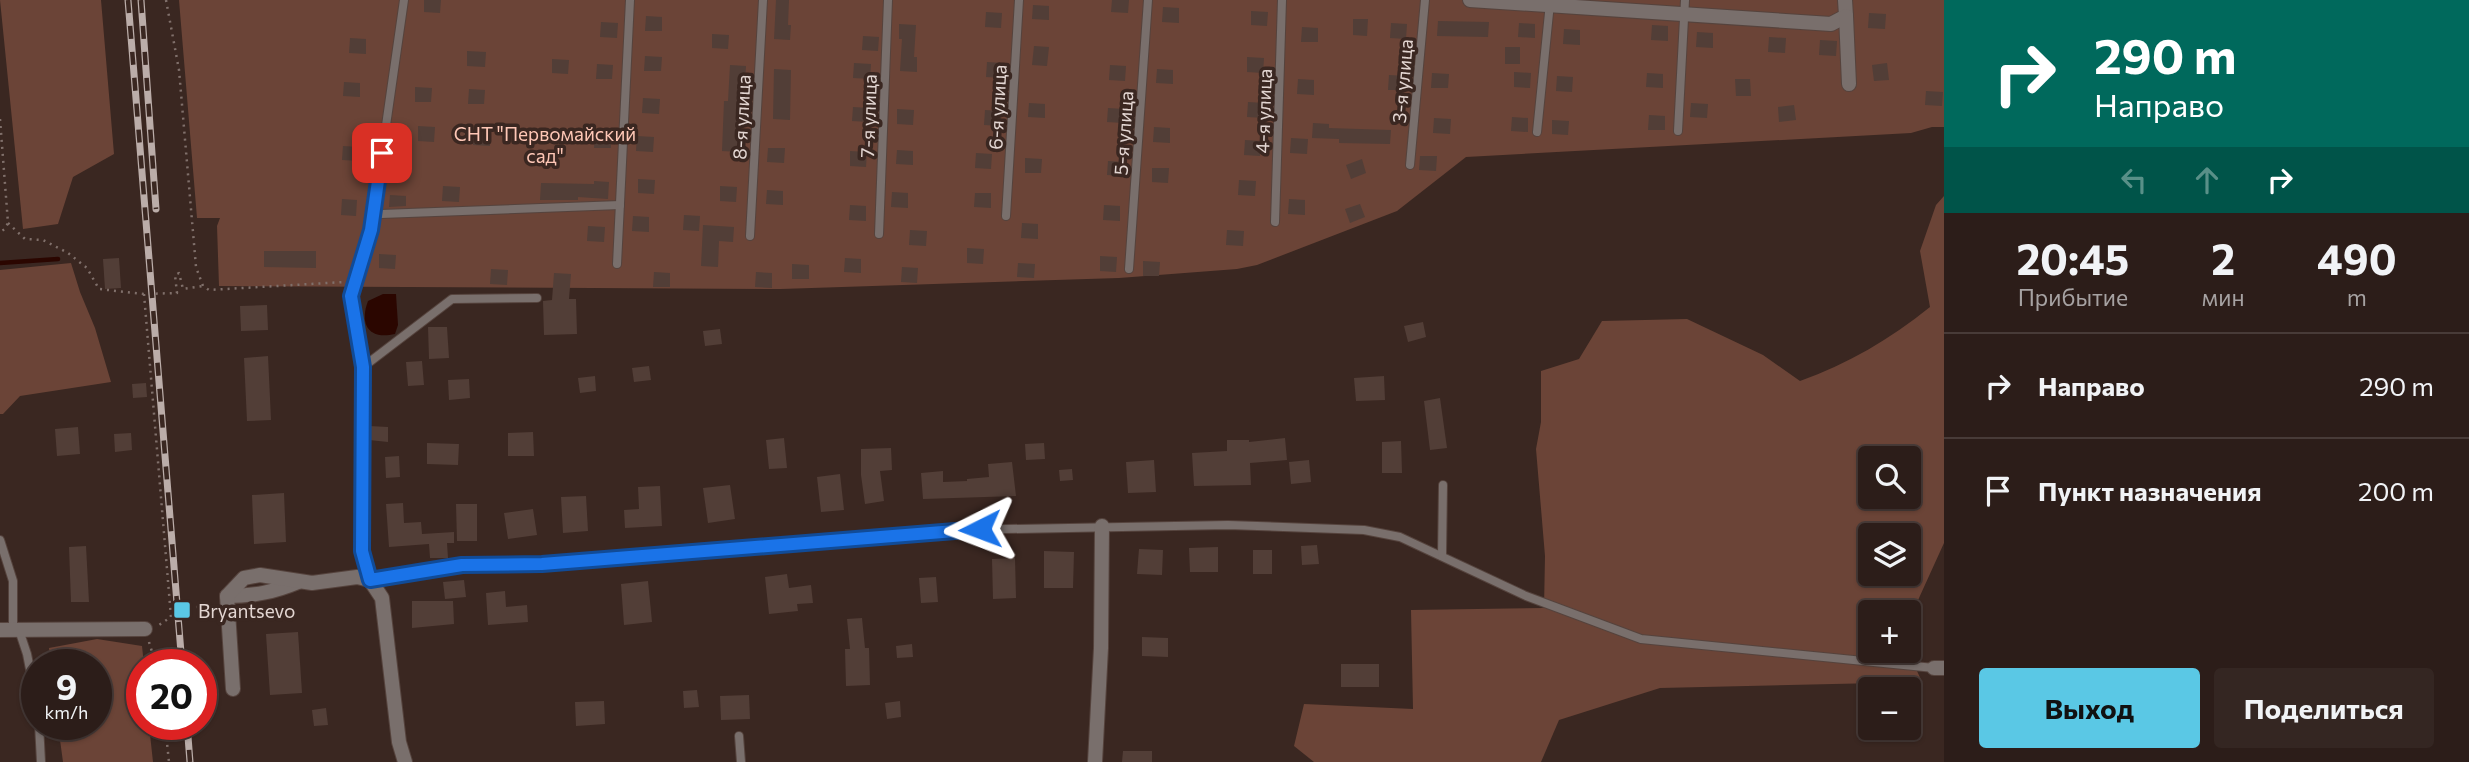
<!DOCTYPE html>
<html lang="ru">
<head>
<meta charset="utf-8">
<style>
  :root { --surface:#2c1d19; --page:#342622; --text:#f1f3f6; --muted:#a6a2a2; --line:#483b38; --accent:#5ac8e5 }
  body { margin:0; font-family:Commissioner,sans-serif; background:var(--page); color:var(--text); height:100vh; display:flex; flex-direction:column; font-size:26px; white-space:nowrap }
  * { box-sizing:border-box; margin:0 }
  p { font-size:23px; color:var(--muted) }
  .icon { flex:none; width:38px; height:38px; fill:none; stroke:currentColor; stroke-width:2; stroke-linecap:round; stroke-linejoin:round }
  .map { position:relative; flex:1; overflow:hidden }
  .side { display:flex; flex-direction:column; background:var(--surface); width:525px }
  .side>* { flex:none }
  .guide { background:#00695c; color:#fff; overflow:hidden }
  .fabs { position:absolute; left:1858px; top:446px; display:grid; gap:14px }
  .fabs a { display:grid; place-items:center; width:63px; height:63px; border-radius:7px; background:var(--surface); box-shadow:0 2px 5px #0004,0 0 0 2px var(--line); font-size:35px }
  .speed { position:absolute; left:21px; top:649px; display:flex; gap:14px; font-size:35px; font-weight:700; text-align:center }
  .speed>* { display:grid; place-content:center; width:91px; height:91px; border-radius:50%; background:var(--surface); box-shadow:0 2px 5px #0004,0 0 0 2px var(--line); line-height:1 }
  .speed small { font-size:18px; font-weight:400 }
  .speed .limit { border:10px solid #d22; background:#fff; color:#111 }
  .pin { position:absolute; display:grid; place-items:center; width:60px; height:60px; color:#fff; margin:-30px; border-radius:14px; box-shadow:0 4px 10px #0006 }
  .me { position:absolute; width:77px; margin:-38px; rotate:267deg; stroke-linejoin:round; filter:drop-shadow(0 0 5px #0008) }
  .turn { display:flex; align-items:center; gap:24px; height:147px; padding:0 35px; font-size:32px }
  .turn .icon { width:91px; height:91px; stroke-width:2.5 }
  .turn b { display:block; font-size:49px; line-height:60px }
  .lanes { display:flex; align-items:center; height:66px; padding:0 35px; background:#0003; justify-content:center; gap:35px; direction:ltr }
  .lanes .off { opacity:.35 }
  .eta { display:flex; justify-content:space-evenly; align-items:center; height:119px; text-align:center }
  .eta b { font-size:42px; font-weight:700; line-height:49px }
  .cta { display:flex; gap:14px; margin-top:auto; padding:14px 35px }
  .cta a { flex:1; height:80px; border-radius:7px; background:var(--accent); color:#111; font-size:28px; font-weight:700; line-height:80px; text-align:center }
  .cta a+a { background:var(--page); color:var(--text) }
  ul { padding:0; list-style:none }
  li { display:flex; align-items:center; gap:21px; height:105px; padding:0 35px; border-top:2px solid var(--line) }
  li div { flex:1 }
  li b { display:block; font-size:26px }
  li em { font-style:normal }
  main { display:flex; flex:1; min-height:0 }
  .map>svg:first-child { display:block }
</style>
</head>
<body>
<main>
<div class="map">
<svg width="1944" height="762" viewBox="0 0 1944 762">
  <rect width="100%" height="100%" fill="#3a2721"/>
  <g fill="#6b4437" fill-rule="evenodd">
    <path d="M0,0H101L114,154L73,177L58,224L23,229Z"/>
    <path d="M179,0H1944V127H1932L1911,133L1466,157L1397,211L1257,265L1237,269L1119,278L781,289L219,286L217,226L220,218H197Z"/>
    <path d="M1944,196V543L1909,620V612H1871V651H1908L1922,682L1660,688L1559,720L1541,762H1314L1294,746L1304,704L1413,709L1411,610L1544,608L1545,556L1536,449L1541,422V371L1579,359L1602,321L1687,319L1763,355L1800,381C1848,364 1890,339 1930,307L1920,251L1936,205ZM1871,458H1909V497H1871ZM1871,536H1909V574H1871Z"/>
    <path d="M71,263L80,292L95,328L111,382L20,396L3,414H0V270Z"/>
    <path d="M97,639L142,646L144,665H142V724L149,725L153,762H63L58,725L96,724V665H51L49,648Z"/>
  </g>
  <path fill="#2b0600" d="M383,294H396L398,325L395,334C369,340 359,325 368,301Z"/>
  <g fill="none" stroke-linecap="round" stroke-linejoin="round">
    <path stroke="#2b0600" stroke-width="4.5" d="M0,263L58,259"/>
  </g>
  <g fill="#523e37">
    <path d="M424,0H441L440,13L424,12Z"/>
    <path d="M776,0H789L788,25H791L790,40L774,39Z"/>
    <path d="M1112,0H1129L1128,13L1111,12Z"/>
    <path d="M1033,5L1049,6V20L1032,19Z"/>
    <path d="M1163,7L1179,8V23L1162,22Z"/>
    <path d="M1251,11L1268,12L1267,26L1251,25Z"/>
    <path d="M986,12L1002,13L1001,28L985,27Z"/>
    <path d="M1869,13L1886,14L1885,29L1868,28Z"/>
    <path d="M646,16L662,17V31H645Z"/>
    <path d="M1353,19H1368L1367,36L1353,35Z"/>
    <path d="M1438,21L1489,22L1488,37L1437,36Z"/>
    <path d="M601,22L618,23L617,38L600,37Z"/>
    <path d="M1391,23L1407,24L1406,39L1390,38Z"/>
    <path d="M1519,23L1535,24V38L1518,37Z"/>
    <path d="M899,24L916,25L914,57H917V72L900,71L902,39H899Z"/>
    <path d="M1652,25L1668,26V41L1651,40Z"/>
    <path d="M1302,27L1318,28V42H1301Z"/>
    <path d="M1564,29L1580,30V45L1563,44Z"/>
    <path d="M1697,32L1713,33V48L1696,47Z"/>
    <path d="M712,34L729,35L728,49L712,48Z"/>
    <path d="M863,36L879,37L878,51L862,50Z"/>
    <path d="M1769,37L1786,38L1785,53L1768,52Z"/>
    <path d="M350,38L366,39V54L349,53Z"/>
    <path d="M1820,40L1837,41L1836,56L1819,55Z"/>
    <path d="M1034,46L1049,47L1047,66L1032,65Z"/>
    <rect x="1505" y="47" width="15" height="17"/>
    <path d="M467,51L486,52L485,67L467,66Z"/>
    <path d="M645,56L662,57L661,71H644Z"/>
    <path d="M1247,57L1264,58L1263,73L1247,72Z"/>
    <path d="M552,59L569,60L568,74L552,73Z"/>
    <path d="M987,62L1003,63L1002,78L986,77Z"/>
    <path d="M854,63L871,64L870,79L853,78Z"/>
    <path d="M1887,63L1889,80L1874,81L1872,65Z"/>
    <path d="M597,64L613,65L612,79H596Z"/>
    <path d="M730,65L746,66L745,81L742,80L738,152L722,151L724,101H728Z"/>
    <path d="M1110,65L1126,66L1125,81L1109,80Z"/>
    <path d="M774,69L791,70L790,120L773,119Z"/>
    <path d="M1157,69L1173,70V84L1156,83Z"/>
    <path d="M1514,72L1531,73L1530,88L1514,87Z"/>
    <path d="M1432,73L1449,74L1448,88H1431Z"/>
    <path d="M1647,73L1663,74V88L1646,87Z"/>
    <path d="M1389,75L1405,76L1404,90H1388Z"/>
    <path d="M1557,76L1573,77L1572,92L1556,91Z"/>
    <path d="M1298,79L1314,80V95L1297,94Z"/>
    <path d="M1735,79H1750L1751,96H1736Z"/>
    <path d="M344,82L360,83V97L343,96Z"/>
    <path d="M415,87L432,88L431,102H415Z"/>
    <path d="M469,89L485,90L484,104H468Z"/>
    <path d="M1926,91L1943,92L1942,106L1925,105Z"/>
    <path d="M643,98L660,99L659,114L642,113Z"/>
    <path d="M1248,102L1264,103V118L1247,117Z"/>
    <path d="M1029,103L1045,104V118L1028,117Z"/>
    <path d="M1691,103L1708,104L1707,118L1690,117Z"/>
    <path d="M1794,105L1796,120L1779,122L1778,107Z"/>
    <path d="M853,107L869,108L868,122L852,121Z"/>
    <path d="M1108,108L1124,109L1123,123L1107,122Z"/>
    <path d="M897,109L914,110L913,125L897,124Z"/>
    <path d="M985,110L1001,111V126L984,125Z"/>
    <path d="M1649,115L1665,116V130H1648Z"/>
    <path d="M1512,117L1528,118V132L1511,131Z"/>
    <path d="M1434,118L1451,119L1450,134L1433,133Z"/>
    <path d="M1552,120L1569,121L1568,135L1552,134Z"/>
    <path d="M1313,123L1329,124V128L1391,130L1390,144L1339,143V139L1312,138Z"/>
    <path d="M418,126L435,127L434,142L418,141Z"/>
    <path d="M1154,127L1170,128V143L1153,142Z"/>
    <path d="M474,130L490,131V146L473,145Z"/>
    <path d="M595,133L611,134V148H594Z"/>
    <path d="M637,136L654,137L653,152L636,151Z"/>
    <path d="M1291,138L1308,139L1307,154L1290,153Z"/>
    <path d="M1245,140L1261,141L1260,156L1244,155Z"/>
    <path d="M343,146L359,147V161L342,160Z"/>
    <path d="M768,148H785L784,163L767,162Z"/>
    <path d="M897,150L913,151V165L896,164Z"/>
    <path d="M850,151L867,152L866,167L850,166Z"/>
    <path d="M976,153L992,154L991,169L975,168Z"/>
    <path d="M1420,156H1437L1436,171L1419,170Z"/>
    <path d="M1025,158L1042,159L1041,173H1025Z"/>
    <path d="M1362,159L1366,173L1351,179L1346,165Z"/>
    <path d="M1108,161L1125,162L1124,176L1107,175Z"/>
    <path d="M1152,168H1169L1168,183L1152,182Z"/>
    <path d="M638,179L655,180L654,194L638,193Z"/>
    <path d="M1239,180L1256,181L1255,196L1238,195Z"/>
    <path d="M594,181L609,182L608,199L578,197V200H540L541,183L594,184Z"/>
    <path d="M443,186L460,187L459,202L442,201Z"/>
    <path d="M720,186L737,187L736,202L720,201Z"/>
    <path d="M767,190L783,191V205L766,204Z"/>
    <path d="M892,192L908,193V208L891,207Z"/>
    <path d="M975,193H991V208L974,207Z"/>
    <path d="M390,195L406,196V206L389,207Z"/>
    <path d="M342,199L357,200L356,216L341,215Z"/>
    <path d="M1289,199L1305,200V215L1288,214Z"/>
    <path d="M1360,204L1365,217L1350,223L1345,209Z"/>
    <path d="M850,205L866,206V221L849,220Z"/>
    <path d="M1104,205L1120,206V221L1103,220Z"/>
    <path d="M684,215L700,216L699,231L683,230Z"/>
    <path d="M633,216L649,217V232L632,231Z"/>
    <path d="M1022,223L1038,224V239L1021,238Z"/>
    <path d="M703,225L734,227L733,242L719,241L718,267L701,266Z"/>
    <path d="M588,226L605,227L604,242L587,241Z"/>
    <path d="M910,230L927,231L926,246L909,245Z"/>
    <path d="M1227,230L1244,231L1243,246L1226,245Z"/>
    <path d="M967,248L984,249L983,264L967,263Z"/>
    <path d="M264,251H316V268L264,267Z"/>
    <path d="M379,254L396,255L395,269L379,268Z"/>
    <path d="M1100,256L1117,257L1116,272L1100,271Z"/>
    <path d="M119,258L121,288L105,289L103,259Z"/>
    <path d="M845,258L861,259V273L844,272Z"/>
    <path d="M1143,261L1160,262L1159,276H1143Z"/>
    <path d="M1018,263L1035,264L1034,278L1017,277Z"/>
    <path d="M792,264L809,265V279H792Z"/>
    <path d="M902,267L918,268L917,283L901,282Z"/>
    <path d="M491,269L508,270L507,285L490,284Z"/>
    <path d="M654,272L670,273V287H653Z"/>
    <path d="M756,272L772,273V288L755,287Z"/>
    <path d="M554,273L571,274L569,299H576L577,334L544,335L543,301L552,300Z"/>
    <path d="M267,305L268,330L241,331L240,306Z"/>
    <path d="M1423,322L1426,337L1408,342L1404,326Z"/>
    <path d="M428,327H447L449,358L429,359Z"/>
    <path d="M720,329L722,344L705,346L703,331Z"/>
    <path d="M268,356L271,420L247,421L244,358Z"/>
    <path d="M422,361L424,385L408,386L406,362Z"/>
    <path d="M649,366L651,380L634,382L632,368Z"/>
    <path d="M595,376L596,391L580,393L578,378Z"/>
    <path d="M1384,376L1385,400L1356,401L1354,378Z"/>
    <path d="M469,379L470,398L449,400L448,380Z"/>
    <path d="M146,383L147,397L133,398L132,384Z"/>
    <path d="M1440,398L1447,448L1430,450L1424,401Z"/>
    <path d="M369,426L388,427V442L369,440Z"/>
    <path d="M78,427L80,454L57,456L55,429Z"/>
    <path d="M533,432L534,456H508V433Z"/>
    <path d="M131,433L132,450L115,452L114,434Z"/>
    <path d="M784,438L787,468L769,469L766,440Z"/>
    <path d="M1285,438L1287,460L1250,463L1251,485L1194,486L1192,453L1227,451V440H1249V442Z"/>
    <path d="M1401,441L1402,473H1382V442Z"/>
    <path d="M427,443L459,444L458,465L427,464Z"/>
    <path d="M1044,443L1045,459L1026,460L1025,444Z"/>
    <path d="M891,448L892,470L880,471L884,501L865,504L861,475V449Z"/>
    <path d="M399,456L400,477L386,478L385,457Z"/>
    <path d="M1154,460L1156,492L1128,493L1126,462Z"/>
    <path d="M1309,460L1311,482L1291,484L1289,462Z"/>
    <path d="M1012,462L1016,496L923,499L921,473L943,471V482L967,481V479L989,477L988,464Z"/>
    <path d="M1072,469L1073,480L1060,481L1059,470Z"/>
    <path d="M840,474L844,510L821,512L817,477Z"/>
    <path d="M730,485L735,519L708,523L703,488Z"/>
    <path d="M660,486L662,526L625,528L624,510L639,509L638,487Z"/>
    <path d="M284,493L286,542L254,544L252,495Z"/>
    <path d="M586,496L588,531L563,533L561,497Z"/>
    <path d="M403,503L404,523L421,522L422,534L454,532V543H447L448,558H430L429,544L389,547L386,504Z"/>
    <path d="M456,504H477V541H457Z"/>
    <path d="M533,509L537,535L508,539L504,513Z"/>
    <path d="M1317,545L1319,564L1302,565L1301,546Z"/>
    <path d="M86,546L89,602H71L69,547Z"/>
    <path d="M1218,547V572H1190L1189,548Z"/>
    <path d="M1139,549L1163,550L1162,575L1137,574Z"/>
    <rect x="1253" y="550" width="19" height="24"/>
    <path d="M1044,551L1074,552L1073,588H1044Z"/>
    <path d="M1015,558L1016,598L993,599L992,559Z"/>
    <path d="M787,574L789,588L811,585L813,603L797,604L798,611L769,614L765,577Z"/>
    <path d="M936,577L938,602L921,603L919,578Z"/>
    <path d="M464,580L466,597L445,599L443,582Z"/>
    <path d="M648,581L652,622L624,625L621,584Z"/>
    <path d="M505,591L506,607L527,605L528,622L488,625L486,593Z"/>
    <path d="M412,601H453L454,624L412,628Z"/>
    <path d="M862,618L865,648H869L870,685L846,686L845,649H850L847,619Z"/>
    <path d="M298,632L302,693L270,695L266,634Z"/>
    <path d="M1142,637L1168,638V657L1142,656Z"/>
    <path d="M912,644L913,657L897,658L896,646Z"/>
    <rect x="1341" y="664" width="38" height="23"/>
    <path d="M697,690L699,707L684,708L683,691Z"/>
    <path d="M749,695L750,719L721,720L720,696Z"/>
    <path d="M604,701L605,724L576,726L575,702Z"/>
    <path d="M900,701L901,717L887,719L885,703Z"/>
    <path d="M326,708L328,725L314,726L312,710Z"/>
    <path d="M1123,751H1152V762H1122Z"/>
  </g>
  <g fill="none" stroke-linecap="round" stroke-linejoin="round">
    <g stroke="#55433d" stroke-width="10">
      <g id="lane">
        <path d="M404,0L371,230L351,296L363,367L362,551L370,580L462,565L543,564L956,530L1228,525L1364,530L1400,537L1526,596L1641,639L1934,668"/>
        <path d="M1678,131L1685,0"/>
        <path d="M1537,132L1550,3"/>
        <path d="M1410,165L1425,0"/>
        <path d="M381,214L620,205"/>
        <path d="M1006,216L1019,0"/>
        <path d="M1275,222L1282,0"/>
        <path d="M879,234L888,0"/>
        <path d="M750,236L763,0"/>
        <path d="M617,264L630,0"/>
        <path d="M1129,269L1148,0"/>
        <path d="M363,367L452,299L537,298"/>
        <path d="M0,540L13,581V630"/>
        <path d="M1442,556L1443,485"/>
        <path d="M19,630L27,654L37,705"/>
        <path d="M39,724L41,762"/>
        <path d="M739,736L741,762"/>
      </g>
    </g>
    <g stroke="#55433d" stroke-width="16">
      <g id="street">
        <path d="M1470,0L1831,24L1846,16L1845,0"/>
        <path d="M1846,16L1849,84"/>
        <path d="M227,596C254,596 274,592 298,582"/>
        <path d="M0,630L145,629"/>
        <path d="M1934,668H1944"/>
        <path d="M233,689L227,596L244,578L260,575L312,583L357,577L370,580L382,598L399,742L405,762"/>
        <path d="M1095,762L1101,648L1102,526"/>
      </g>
    </g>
    <g stroke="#80706b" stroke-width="2.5" stroke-dasharray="2 5" stroke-linecap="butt">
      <path d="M166,0L179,70L196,267L203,286L209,290L344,282"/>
      <path d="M0,119L8,223L5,229L0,232"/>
      <path d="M8,223L25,239L43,240L68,253L87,268L99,289L144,294L177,293L175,275L179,273L183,289L203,286"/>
      <path d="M144,294L171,617L159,625"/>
      <path d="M196,607L215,606"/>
      <path d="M149,642L156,665"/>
      <path d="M165,724L169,762"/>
    </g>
    <use href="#lane" stroke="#796f6c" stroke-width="8"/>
    <use href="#street" stroke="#796f6c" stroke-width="14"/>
    <g stroke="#bbada9" stroke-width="7">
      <g id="rail">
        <path d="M128,0L182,665"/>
        <path d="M141,0L156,209"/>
        <path d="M187,724L190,762"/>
      </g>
    </g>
    <use href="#rail" stroke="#3a2721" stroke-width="4.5" stroke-dasharray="13" stroke-linecap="butt"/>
  </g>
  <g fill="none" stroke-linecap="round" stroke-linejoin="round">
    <g stroke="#114b97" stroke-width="18">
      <path id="route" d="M382,153L371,230L351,296L363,367L362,551L370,580L462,565L542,564L980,529"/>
    </g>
    <use href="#route" stroke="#1a73e8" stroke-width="12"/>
  </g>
  <rect fill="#5ac8e5" stroke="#3a2721" stroke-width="2.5" x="173" y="601" width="18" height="18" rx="3.5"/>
  <g text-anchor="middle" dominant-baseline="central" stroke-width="7" stroke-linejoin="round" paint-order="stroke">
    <g font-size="19" fill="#e3d6d2" stroke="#3a2721">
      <text transform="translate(1402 81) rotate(-85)">3-я улица</text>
      <text transform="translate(997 107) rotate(-87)">6-я улица</text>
      <text transform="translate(1263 111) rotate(-88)">4-я улица</text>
      <text transform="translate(868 116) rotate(-88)">7-я улица</text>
      <text transform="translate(741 117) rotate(-87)">8-я улица</text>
      <text transform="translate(1123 133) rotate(-86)">5-я улица</text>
    </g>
    <g font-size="19" fill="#fec7b6" stroke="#3a2721">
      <text x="545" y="133">СНТ "Первомайский<tspan x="545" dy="22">сад"</tspan></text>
    </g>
    <g font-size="19" fill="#e3d6d2" stroke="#3a2721" text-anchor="start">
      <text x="198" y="610">Bryantsevo</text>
    </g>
  </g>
</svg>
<div class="fabs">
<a><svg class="icon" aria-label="search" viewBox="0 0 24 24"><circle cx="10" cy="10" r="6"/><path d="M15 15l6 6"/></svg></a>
<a><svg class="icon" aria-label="layers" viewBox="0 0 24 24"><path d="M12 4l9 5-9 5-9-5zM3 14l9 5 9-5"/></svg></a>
<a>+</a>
<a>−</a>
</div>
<div class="speed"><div>9<small>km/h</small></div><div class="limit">20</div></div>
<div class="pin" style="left:382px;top:153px;background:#d93025"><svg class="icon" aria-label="arrive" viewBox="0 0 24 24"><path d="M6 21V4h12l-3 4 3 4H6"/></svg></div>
<svg class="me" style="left:980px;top:529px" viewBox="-20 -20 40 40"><path d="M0-17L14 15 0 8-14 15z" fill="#1a73e8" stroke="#fff" stroke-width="4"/></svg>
</div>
<section class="side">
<div class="guide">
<div class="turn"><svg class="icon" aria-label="right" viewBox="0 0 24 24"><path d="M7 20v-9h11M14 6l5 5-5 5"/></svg><div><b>290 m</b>Направо</div></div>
<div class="lanes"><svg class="icon off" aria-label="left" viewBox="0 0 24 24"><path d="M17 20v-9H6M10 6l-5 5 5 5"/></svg><svg class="icon off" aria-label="ahead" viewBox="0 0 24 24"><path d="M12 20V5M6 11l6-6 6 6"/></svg><svg class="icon" aria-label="right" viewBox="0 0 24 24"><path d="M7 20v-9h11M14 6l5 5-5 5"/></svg></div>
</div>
<div class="eta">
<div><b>20:45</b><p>Прибытие</p></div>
<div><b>2</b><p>мин</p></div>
<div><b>490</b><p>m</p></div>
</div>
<ul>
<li><svg class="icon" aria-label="right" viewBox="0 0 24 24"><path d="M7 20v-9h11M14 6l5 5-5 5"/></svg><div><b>Направо</b></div><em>290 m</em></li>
<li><svg class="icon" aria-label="arrive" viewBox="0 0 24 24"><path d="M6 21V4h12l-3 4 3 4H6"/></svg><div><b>Пункт назначения</b></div><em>200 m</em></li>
</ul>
<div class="cta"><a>Выход</a><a>Поделиться</a></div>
</section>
</main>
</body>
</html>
